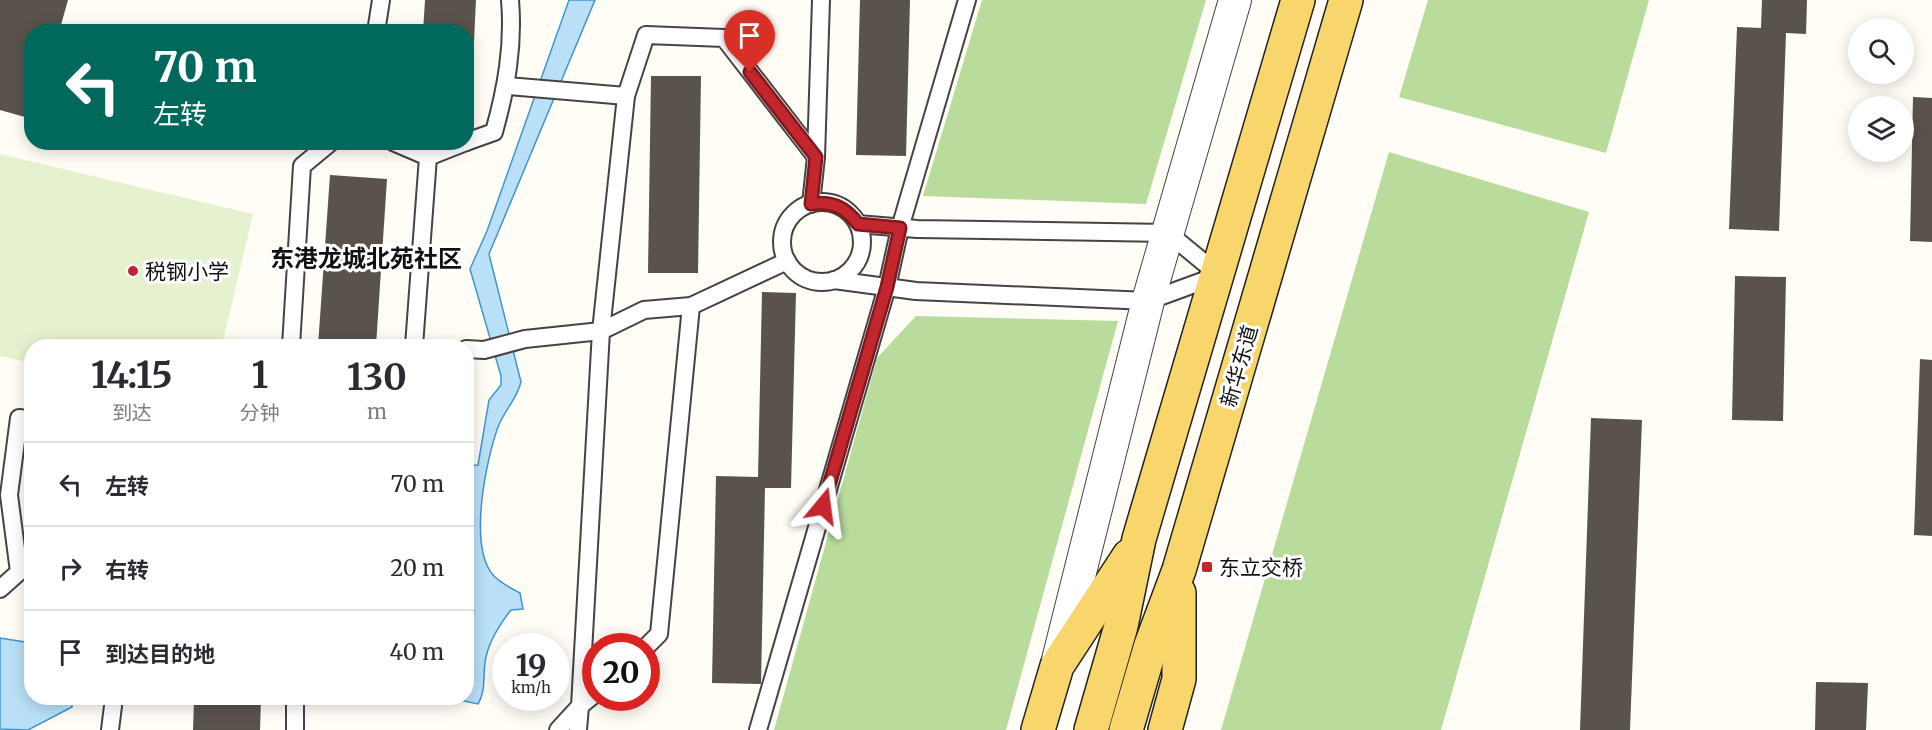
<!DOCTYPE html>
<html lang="zh">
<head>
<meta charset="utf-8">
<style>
  :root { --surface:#fff; --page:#f2f2f3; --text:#2b2b33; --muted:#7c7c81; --line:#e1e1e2 }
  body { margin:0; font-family:Merriweather,"Noto Sans SC",serif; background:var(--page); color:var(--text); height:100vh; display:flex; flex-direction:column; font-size:22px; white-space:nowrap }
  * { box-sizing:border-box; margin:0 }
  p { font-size:20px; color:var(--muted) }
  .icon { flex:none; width:33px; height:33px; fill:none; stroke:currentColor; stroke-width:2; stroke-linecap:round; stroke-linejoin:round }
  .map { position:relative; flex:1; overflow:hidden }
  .drawer { position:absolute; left:24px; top:339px; width:450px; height:366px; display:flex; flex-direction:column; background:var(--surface); border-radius:24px; box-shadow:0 3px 15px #0003 }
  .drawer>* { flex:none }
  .banner { position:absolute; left:24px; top:24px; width:450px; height:126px; border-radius:24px; box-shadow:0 3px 15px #0003; background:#00695c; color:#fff; overflow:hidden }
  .controls { position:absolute; left:1848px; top:18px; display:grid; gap:12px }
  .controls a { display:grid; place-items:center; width:66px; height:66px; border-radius:50%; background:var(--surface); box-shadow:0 3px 15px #0003; font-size:30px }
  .speed { position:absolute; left:492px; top:633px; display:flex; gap:12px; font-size:30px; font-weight:700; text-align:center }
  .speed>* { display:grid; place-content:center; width:78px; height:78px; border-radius:50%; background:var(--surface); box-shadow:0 3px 15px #0003; line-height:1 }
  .speed small { font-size:15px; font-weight:400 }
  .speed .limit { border:9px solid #d22; background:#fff; color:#111 }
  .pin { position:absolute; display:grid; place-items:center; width:51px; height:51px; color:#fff; margin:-62px -26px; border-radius:50% 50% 50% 0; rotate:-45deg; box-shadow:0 0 6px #0007 }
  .pin .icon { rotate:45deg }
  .me { position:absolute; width:66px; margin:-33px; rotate:16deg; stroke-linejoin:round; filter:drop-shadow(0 0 4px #0008) }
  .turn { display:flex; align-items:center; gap:21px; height:126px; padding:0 30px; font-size:27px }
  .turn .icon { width:78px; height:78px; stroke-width:2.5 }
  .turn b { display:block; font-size:42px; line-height:51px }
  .eta { display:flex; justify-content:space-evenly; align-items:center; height:102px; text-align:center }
  .eta b { font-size:36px; font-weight:700; line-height:42px }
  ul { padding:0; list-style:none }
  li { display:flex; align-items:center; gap:18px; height:84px; padding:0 30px; border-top:2px solid var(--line) }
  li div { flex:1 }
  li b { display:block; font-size:22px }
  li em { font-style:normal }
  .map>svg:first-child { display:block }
</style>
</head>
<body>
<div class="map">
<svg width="1932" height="730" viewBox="0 0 1932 730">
  <rect width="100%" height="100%" fill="#fffdf5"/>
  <g fill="#b9dc9c">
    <path d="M982,0H1206L1146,204L923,196Z"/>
    <path d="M1428,0H1649L1606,153L1399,97Z"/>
    <path d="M1389,152L1589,212L1441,730H1221Z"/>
    <path d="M916,316L1118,321L1006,730H774L877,358Z"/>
  </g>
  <path fill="#e6f2cf" d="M0,154L253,214L222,346H32L31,363L0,356Z"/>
  <g fill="#b9e0f7" stroke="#3f96cf" stroke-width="1.5">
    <path d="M569,0H595L489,254L521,382C517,399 504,411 498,427C486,460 468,546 493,575C500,583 511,588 520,593L523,609L511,610C500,624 490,639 486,657C482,674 487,689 478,704L450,698H466L467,627L474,611L466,603L467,466L478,465L489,400L501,385V376L470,269L487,231Z"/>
    <path d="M0,638L31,643L32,698H72V707L28,730L0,729Z"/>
  </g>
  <g fill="#5a524d">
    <path d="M0,0H68L59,32H32V119L0,110Z"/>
    <path d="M425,0H476L470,124L466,123V32H423Z"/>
    <path d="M860,0H910L906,156L856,155Z"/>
    <path d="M1762,0H1807L1806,34L1786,33L1779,231L1729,229L1737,27L1761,28Z"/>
    <path d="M651,76H701L698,273H648Z"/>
    <path d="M1913,97L1932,98V242L1910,241Z"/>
    <path d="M330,175L387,179L376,346H318Z"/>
    <path d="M1735,276L1786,277L1783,421L1732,420Z"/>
    <path d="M762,292L796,293L791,488H765L761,684L712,683L716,476L758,477Z"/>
    <path d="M1920,359L1932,360V536L1914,535Z"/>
    <path d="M1591,418L1642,420L1630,730H1580Z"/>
    <path d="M27,439H32V474H26Z"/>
    <path d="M1816,682L1868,683L1866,730H1815Z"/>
    <path d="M167,698H261L260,730H193L194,700Z"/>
  </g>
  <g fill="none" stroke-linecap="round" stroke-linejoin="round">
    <g stroke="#444" stroke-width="20">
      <g id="lane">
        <path d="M376,32L381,0"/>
        <path d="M507,86L626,96"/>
        <path d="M393,142L428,157L466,142"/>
        <path d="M466,142L494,132C506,89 514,46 510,0"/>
        <circle cx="822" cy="242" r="40"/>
        <path d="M811,204L816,157L821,0"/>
        <path d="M834,280L916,291L1148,301L1219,275L1168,233L917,229L858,224"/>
        <path d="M291,346L302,166L331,142"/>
        <path d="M414,346L428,157"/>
        <path d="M466,349L484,350L525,339L601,331L644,310L691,306L787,261"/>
        <path d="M0,589L19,572L9,495L19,418L32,420"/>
        <path d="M646,647L659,634L691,306"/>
        <path d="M295,698V730"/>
        <path d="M110,730L114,698"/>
        <path d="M558,730L580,706L601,331L626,96L646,35L724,38L816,157"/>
        <path d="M578,730L580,706L596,693"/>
        <path d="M758,730L887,287L900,228L967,0"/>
      </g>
    </g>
    <g stroke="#444" stroke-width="34">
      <path id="street" d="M1058,660L1148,301L1235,0"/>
    </g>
    <g stroke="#222" stroke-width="36">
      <g id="primary">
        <path d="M1038,730L1057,666L1129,556"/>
        <path d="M1091,730L1121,626L1139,539L1298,0"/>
        <path d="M1126,730L1151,645L1179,570L1346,0"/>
        <path d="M1165,730L1179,679V593"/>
      </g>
    </g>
    <use href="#lane" stroke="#fff" stroke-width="16"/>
    <use href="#street" stroke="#fff" stroke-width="32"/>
    <use href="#primary" stroke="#f9d66b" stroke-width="33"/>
  </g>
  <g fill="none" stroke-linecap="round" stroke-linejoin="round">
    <g stroke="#7f191e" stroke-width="15">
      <path id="route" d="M750,72L816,157L811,204C832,201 845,207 858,224L900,228L887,287L823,506"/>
    </g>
    <use href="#route" stroke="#c4262e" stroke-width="10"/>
  </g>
  <g fill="#c4262e" stroke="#fff" stroke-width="2">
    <circle cx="133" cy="271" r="6"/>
    <rect x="1201" y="561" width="12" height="12" rx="3"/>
  </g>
  <g text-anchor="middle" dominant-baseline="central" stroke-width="6" stroke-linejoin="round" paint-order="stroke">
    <g font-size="21" fill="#111" stroke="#fff" text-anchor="start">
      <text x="145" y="271">税钢小学</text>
      <text x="1219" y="567">东立交桥</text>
    </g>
    <g font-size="21" fill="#111" stroke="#fff">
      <text transform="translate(1239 366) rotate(-74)">新华东道</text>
    </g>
    <g font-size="24" font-weight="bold" fill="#111" stroke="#fff">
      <text x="366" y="258">东港龙城北苑社区</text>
    </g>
  </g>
</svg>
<div class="controls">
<a><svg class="icon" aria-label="search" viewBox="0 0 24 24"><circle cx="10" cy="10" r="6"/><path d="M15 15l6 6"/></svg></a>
<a><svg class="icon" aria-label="layers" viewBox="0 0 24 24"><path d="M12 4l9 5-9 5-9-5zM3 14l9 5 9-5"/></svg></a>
</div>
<div class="speed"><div>19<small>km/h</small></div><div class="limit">20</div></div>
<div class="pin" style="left:750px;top:72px;background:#d93025"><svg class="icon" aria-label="arrive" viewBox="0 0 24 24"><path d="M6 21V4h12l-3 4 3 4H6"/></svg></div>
<svg class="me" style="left:823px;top:506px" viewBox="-20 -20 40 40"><path d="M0-17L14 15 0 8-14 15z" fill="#c4262e" stroke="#fff" stroke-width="4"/></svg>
<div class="banner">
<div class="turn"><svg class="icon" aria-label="left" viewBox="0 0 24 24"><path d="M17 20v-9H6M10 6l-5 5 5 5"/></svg><div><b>70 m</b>左转</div></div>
</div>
<section class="drawer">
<div class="eta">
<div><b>14:15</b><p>到达</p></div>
<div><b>1</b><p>分钟</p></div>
<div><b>130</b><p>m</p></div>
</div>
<ul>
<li><svg class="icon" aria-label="left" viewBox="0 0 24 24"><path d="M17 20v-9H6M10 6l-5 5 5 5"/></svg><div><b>左转</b></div><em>70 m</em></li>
<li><svg class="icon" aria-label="right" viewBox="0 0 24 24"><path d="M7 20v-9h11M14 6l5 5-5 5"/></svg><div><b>右转</b></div><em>20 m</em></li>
<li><svg class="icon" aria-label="arrive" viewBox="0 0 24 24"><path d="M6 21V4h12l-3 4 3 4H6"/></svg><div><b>到达目的地</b></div><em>40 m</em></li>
</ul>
</section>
</div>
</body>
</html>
